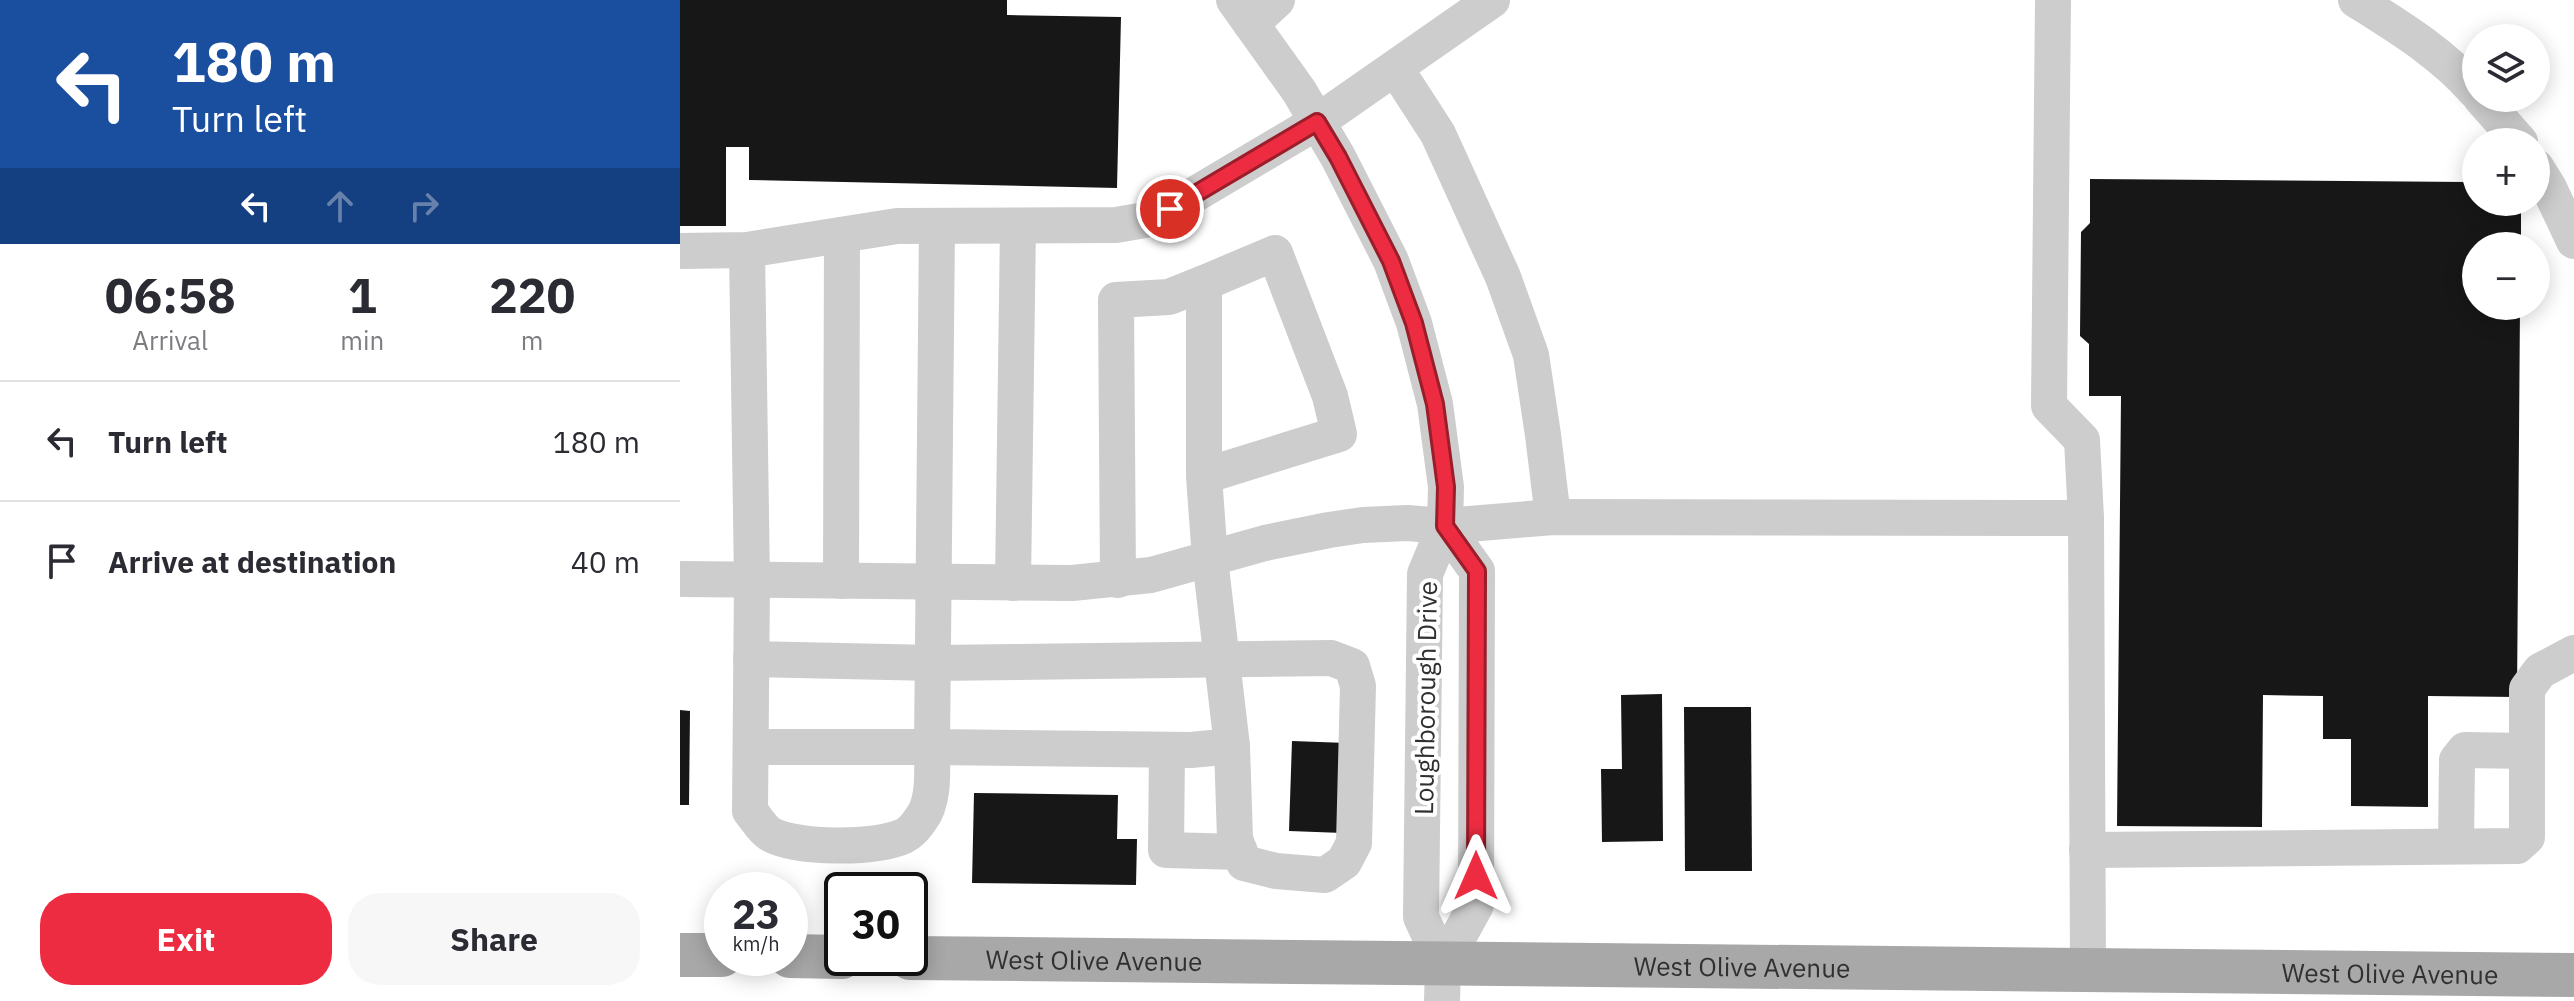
<!DOCTYPE html>
<html lang="en">
<head>
<meta charset="utf-8">
<style>
  :root { --surface:#fff; --page:#f7f7f7; --text:#2b2b33; --muted:#7c7c81; --line:#e1e1e2; --accent:#ed2c41 }
  body { margin:0; font-family:"IBM Plex Sans",sans-serif; background:var(--page); color:var(--text); height:100vh; display:flex; flex-direction:column; font-size:30px; white-space:nowrap }
  * { box-sizing:border-box; margin:0 }
  p { font-size:26px; color:var(--muted) }
  .icon { flex:none; width:44px; height:44px; fill:none; stroke:currentColor; stroke-width:2; stroke-linecap:round; stroke-linejoin:round }
  .map { position:relative; flex:1; overflow:hidden }
  .sheet { display:flex; flex-direction:column; background:var(--surface); width:680px }
  .sheet>* { flex:none }
  .guide { background:#1a4fa0; color:#fff; overflow:hidden }
  .fabs { position:absolute; left:1782px; top:24px; display:grid; gap:16px }
  .fabs a { display:grid; place-items:center; width:88px; height:88px; border-radius:50%; background:var(--surface); box-shadow:0 4px 20px #0003; font-size:40px }
  .speed { position:absolute; left:24px; top:872px; display:flex; gap:16px; font-size:40px; font-weight:700; text-align:center }
  .speed>* { display:grid; place-content:center; width:104px; height:104px; border-radius:50%; background:var(--surface); box-shadow:0 4px 20px #0003; line-height:1 }
  .speed small { font-size:20px; font-weight:400 }
  .speed .limit { border:4px solid #111; border-radius:12px; background:#fff; color:#111 }
  .pin { position:absolute; display:grid; place-items:center; width:68px; height:68px; color:#fff; margin:-34px; border:4px solid #fff; border-radius:50%; box-shadow:0 2px 8px #0007 }
  .me { position:absolute; width:88px; margin:-44px; rotate:0deg; stroke-linejoin:round; filter:drop-shadow(0 0 6px #0008) }
  .turn { display:flex; align-items:center; gap:28px; height:168px; padding:0 40px; font-size:36px }
  .turn .icon { width:104px; height:104px; stroke-width:2.5 }
  .turn b { display:block; font-size:56px; line-height:68px }
  .lanes { display:flex; align-items:center; height:76px; padding:0 40px; background:#0003; justify-content:center; gap:40px; direction:ltr }
  .lanes .off { opacity:.35 }
  .eta { display:flex; justify-content:space-evenly; align-items:center; height:136px; text-align:center }
  .eta b { font-size:48px; font-weight:800; line-height:56px }
  .action { display:flex; gap:16px; margin-top:auto; padding:16px 40px }
  .action a { flex:1; height:92px; border-radius:32px; background:var(--accent); color:#fff; font-size:32px; font-weight:800; line-height:92px; text-align:center }
  .action a+a { background:var(--page); color:var(--text) }
  ul { padding:0; list-style:none }
  li { display:flex; align-items:center; gap:24px; height:120px; padding:0 40px; border-top:2px solid var(--line) }
  li div { flex:1 }
  li b { display:block; font-size:30px }
  li em { font-style:normal }
  main { display:flex; flex:1; min-height:0 }
  .map>svg:first-child { display:block }
</style>
</head>
<body>
<main>
<section class="sheet">
<div class="guide">
<div class="turn"><svg class="icon" aria-label="left" viewBox="0 0 24 24"><path d="M17 20v-9H6M10 6l-5 5 5 5"/></svg><div><b>180 m</b>Turn left</div></div>
<div class="lanes"><svg class="icon" aria-label="left" viewBox="0 0 24 24"><path d="M17 20v-9H6M10 6l-5 5 5 5"/></svg><svg class="icon off" aria-label="ahead" viewBox="0 0 24 24"><path d="M12 20V5M6 11l6-6 6 6"/></svg><svg class="icon off" aria-label="right" viewBox="0 0 24 24"><path d="M7 20v-9h11M14 6l5 5-5 5"/></svg></div>
</div>
<div class="eta">
<div><b>06:58</b><p>Arrival</p></div>
<div><b>1</b><p>min</p></div>
<div><b>220</b><p>m</p></div>
</div>
<ul>
<li><svg class="icon" aria-label="left" viewBox="0 0 24 24"><path d="M17 20v-9H6M10 6l-5 5 5 5"/></svg><div><b>Turn left</b></div><em>180 m</em></li>
<li><svg class="icon" aria-label="arrive" viewBox="0 0 24 24"><path d="M6 21V4h12l-3 4 3 4H6"/></svg><div><b>Arrive at destination</b></div><em>40 m</em></li>
</ul>
<div class="action"><a>Exit</a><a>Share</a></div>
</section>
<div class="map">
<svg width="1894" height="1001" viewBox="0 0 1894 1001">
  <rect width="100%" height="100%" fill="#fff"/>
  <g fill="#171717">
    <path d="M0,0H327V15L441,17L437,188L69,180V147H46V226H0Z"/>
    <path d="M1796,169V202H1841V246H1796V306H1840L1837,697L1748,696V807L1671,806V739H1643V696L1583,695L1582,827L1437,826L1441,396H1409V344L1400,336L1401,232L1410,223V179L1787,182V176Z"/>
    <path d="M982,694L983,841L922,842L921,769H942L941,695Z"/>
    <path d="M1004,707H1071L1072,871H1005Z"/>
    <path d="M0,710L10,711L9,805H0Z"/>
    <path d="M612,741L667,743L663,833L609,831Z"/>
    <path d="M294,793L438,795L437,839H457L456,885L292,883Z"/>
  </g>
  <g fill="none" stroke-linecap="round" stroke-linejoin="round">
    <g stroke="#cdcdcd" stroke-width="36">
      <path d="M554,0L619,91L658,157L711,261L734,323L755,404L766,487L765,526L745,574L741,917L763,965L762,1001"/>
      <path d="M1373,0L1369,406L1402,440L1406,518L1408,969"/>
      <path d="M1676,0C1719,27 1762,53 1796,92"/>
      <path d="M571,24L597,0"/>
      <path d="M716,69L758,134L823,277L851,355L863,435L873,517"/>
      <path d="M1801,98L1840,142"/>
      <path d="M1856,167L1869,188L1894,241"/>
      <path d="M257,226L252,747L511,750L552,746L530,559L524,476V283L595,253L650,396L659,434L524,476"/>
      <path d="M67,250L72,580L70,811C76,818 82,829 90,834C118,849 195,849 224,836C230,833 237,825 241,819C255,801 252,769 252,747H71"/>
      <path d="M0,251L67,250L217,226L436,225L465,220L490,209L637,122L812,0"/>
      <path d="M0,579L392,583L471,575L585,543L649,530L683,525L727,523L765,526L873,517L1406,518"/>
      <path d="M438,580L436,300L489,297L524,283"/>
      <path d="M161,581L162,235"/>
      <path d="M333,583L338,226"/>
      <path d="M71,659L254,663L651,658L672,666L678,686L674,843L664,862L645,875L596,871L564,863L555,839L552,746"/>
      <path d="M487,750L486,850L560,852"/>
      <path d="M1776,846L1777,760L1785,750L1847,751"/>
      <path d="M1407,850L1837,846L1847,837V689L1860,671L1894,653"/>
      <path d="M763,965L796,905L797,571L765,526"/>
    </g>
    <g stroke="#a8a8a8" stroke-width="44">
      <path d="M0,955H42"/>
      <path d="M110,956L162,957"/>
      <path id="s1" d="M230,958L1894,975"/>
    </g>
  </g>
  <g fill="none" stroke-linecap="round" stroke-linejoin="round">
    <g stroke="#9a1d2a" stroke-width="20">
      <path id="route" d="M490,209L637,122L658,157L711,261L734,323L755,404L766,487L765,526L797,571L796,876"/>
    </g>
    <use href="#route" stroke="#ed2c41" stroke-width="14"/>
  </g>
  <g text-anchor="middle" dominant-baseline="central" stroke-width="8" stroke-linejoin="round" paint-order="stroke">
    <g font-size="26" fill="#303030" stroke="#fff">
      <text transform="translate(745 698) rotate(-89)">Loughborough Drive</text>
      <text stroke="none"><textPath href="#s1" startOffset="184">West Olive Avenue</textPath></text>
      <text stroke="none"><textPath href="#s1" startOffset="832">West Olive Avenue</textPath></text>
      <text stroke="none"><textPath href="#s1" startOffset="1480">West Olive Avenue</textPath></text>
    </g>
  </g>
</svg>
<div class="fabs">
<a><svg class="icon" aria-label="layers" viewBox="0 0 24 24"><path d="M12 4l9 5-9 5-9-5zM3 14l9 5 9-5"/></svg></a>
<a>+</a>
<a>−</a>
</div>
<div class="speed"><div>23<small>km/h</small></div><div class="limit">30</div></div>
<div class="pin" style="left:490px;top:209px;background:#d93025"><svg class="icon" aria-label="arrive" viewBox="0 0 24 24"><path d="M6 21V4h12l-3 4 3 4H6"/></svg></div>
<svg class="me" style="left:796px;top:876px" viewBox="-20 -20 40 40"><path d="M0-17L14 15 0 8-14 15z" fill="#ed2c41" stroke="#fff" stroke-width="4"/></svg>
</div>
</main>
</body>
</html>
